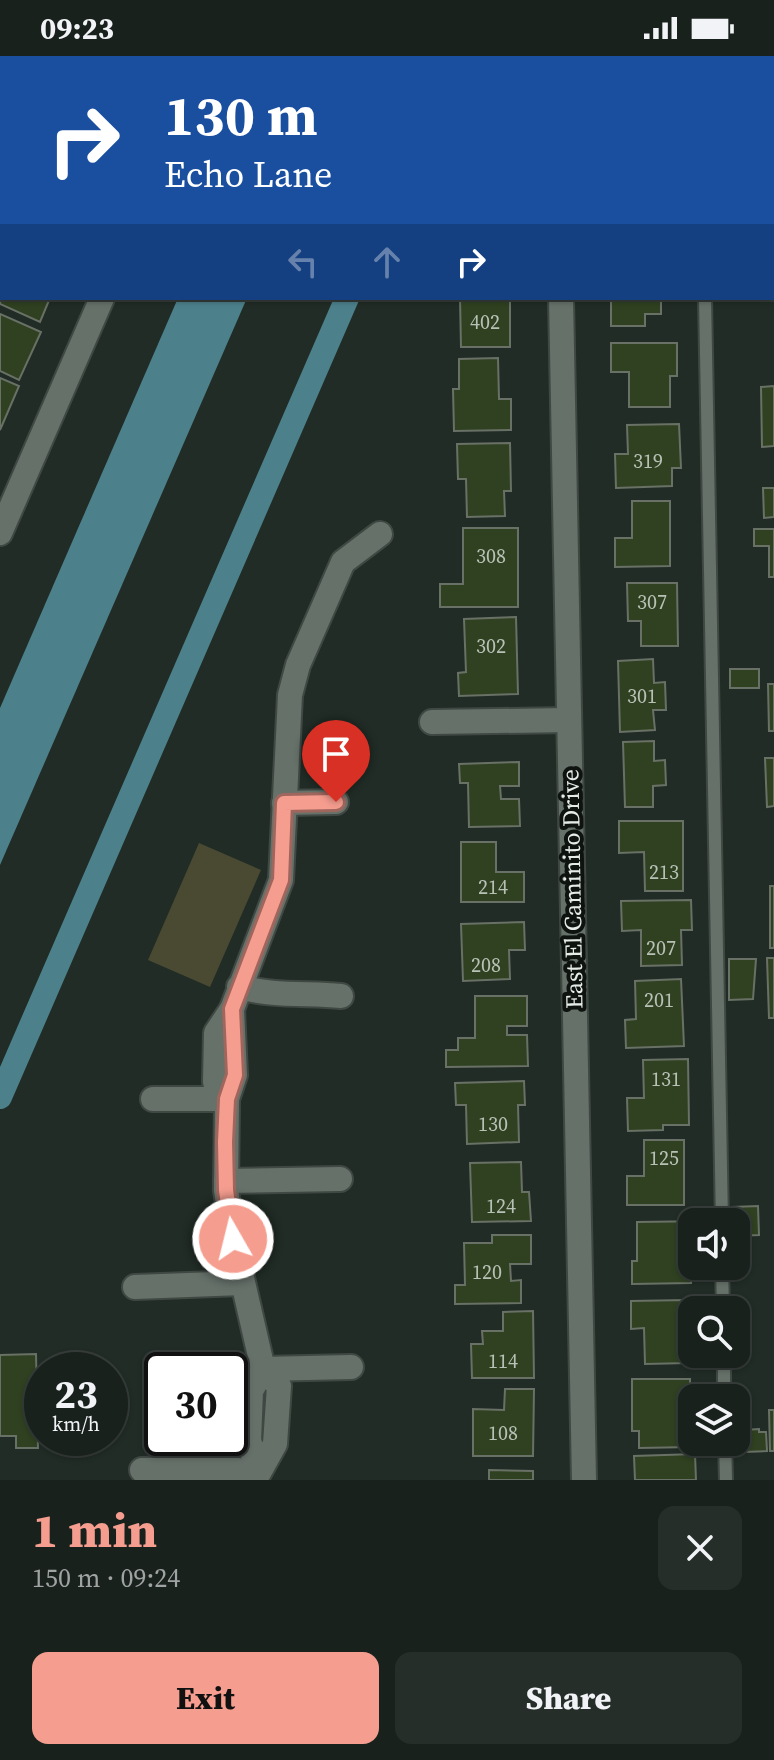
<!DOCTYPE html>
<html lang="en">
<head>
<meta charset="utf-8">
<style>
  :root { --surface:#19211c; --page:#262e29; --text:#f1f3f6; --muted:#9fa3a3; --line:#373e3b; --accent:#f59d8f }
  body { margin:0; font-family:"Source Serif 4",serif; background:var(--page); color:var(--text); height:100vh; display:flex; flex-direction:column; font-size:30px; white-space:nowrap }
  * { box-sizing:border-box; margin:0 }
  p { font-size:26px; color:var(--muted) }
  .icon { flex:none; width:44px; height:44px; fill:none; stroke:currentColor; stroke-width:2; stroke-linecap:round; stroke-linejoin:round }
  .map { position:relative; height:1424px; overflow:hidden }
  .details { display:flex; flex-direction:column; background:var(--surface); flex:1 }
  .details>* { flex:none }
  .top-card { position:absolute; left:0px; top:0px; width:774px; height:244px; box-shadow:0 2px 6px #0004,0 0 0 2px var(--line); background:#1a4fa0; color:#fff; overflow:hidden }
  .tools { position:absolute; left:678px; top:1152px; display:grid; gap:16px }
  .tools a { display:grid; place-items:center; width:72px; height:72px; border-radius:16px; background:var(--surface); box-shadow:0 2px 6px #0004,0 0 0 2px var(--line); font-size:40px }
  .speed { position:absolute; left:24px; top:1296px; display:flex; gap:16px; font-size:40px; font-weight:700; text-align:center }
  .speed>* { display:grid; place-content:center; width:104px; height:104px; border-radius:50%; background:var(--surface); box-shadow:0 2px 6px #0004,0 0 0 2px var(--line); line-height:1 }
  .speed small { font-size:20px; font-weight:400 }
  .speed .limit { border:4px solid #111; border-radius:12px; background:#fff; color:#111 }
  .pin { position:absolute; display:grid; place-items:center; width:68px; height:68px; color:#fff; margin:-82px -34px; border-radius:50% 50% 50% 0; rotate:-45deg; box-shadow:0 0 8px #0007 }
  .pin .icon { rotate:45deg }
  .me { position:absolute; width:88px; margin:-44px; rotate:352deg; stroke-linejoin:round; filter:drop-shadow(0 0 6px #0008) }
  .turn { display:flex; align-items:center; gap:28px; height:168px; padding:0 32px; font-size:36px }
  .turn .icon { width:104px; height:104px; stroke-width:2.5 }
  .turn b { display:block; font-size:56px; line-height:68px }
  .lanes { display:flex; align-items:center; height:76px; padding:0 32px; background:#0003; justify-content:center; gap:40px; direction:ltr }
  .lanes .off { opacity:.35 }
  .round { display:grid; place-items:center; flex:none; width:84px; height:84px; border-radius:16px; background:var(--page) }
  .overview { display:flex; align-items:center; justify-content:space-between; height:136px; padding:0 32px }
  h1 { font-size:48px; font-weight:800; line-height:60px; color:var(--accent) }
  .action { display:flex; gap:16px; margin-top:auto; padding:16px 32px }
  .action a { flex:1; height:92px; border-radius:16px; background:var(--accent); color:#111; font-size:32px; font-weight:800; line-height:92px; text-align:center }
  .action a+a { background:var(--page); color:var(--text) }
  .status { display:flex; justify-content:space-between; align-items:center; height:56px; padding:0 40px; background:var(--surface); direction:ltr }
  .status svg { height:22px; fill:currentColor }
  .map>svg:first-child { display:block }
</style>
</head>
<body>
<div class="status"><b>09:23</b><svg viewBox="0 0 49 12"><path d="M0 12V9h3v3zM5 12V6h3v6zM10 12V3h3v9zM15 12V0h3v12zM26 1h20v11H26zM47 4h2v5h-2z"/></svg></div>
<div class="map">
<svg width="774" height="1424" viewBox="0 0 774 1424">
  <rect width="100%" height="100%" fill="#212c26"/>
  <path fill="#4a4a32" d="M199,787L261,814L210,931L148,904Z"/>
  <path fill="#4c818b" d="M178,242H247L0,809V652Z"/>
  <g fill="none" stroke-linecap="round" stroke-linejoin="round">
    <g stroke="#4c818b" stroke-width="24">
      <path d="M453,2V0"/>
      <path d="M0,1041L347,242"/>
    </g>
  </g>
  <g fill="#2f4121" stroke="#697065" stroke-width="2">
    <rect x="609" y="0" width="57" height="2"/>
    <path d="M742,0H774V31H772V2Z"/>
    <path d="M774,43V102H772V44Z"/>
    <path d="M2,225V242H50L40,266L0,248Z"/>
    <path d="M460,242H510V291H461Z"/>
    <path d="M611,242H661V258H645V270H611Z"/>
    <path d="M0,258L41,276L19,324L0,315Z"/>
    <path d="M611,287H677V320H670V351H629V316H611Z"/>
    <path d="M498,302L499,343H511V374L454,375L453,333H459V303Z"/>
    <path d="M0,322L19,330L0,374Z"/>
    <path d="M774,330V390L762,391L761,331Z"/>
    <path d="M679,368L681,412H672V430L616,432L615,398H628L627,369Z"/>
    <path d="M510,387L511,435H504L505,460L467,461L466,423H458L457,388Z"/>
    <path d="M763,432H774V461L764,462Z"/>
    <path d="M632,445H670V510L615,511V482H632Z"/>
    <path d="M463,472H518V551H440V528H463Z"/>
    <path d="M754,473H774V521H769V490H754Z"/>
    <path d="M627,527H677L678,590H641V565H628Z"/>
    <path d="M516,561L518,638L459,640L458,617L466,616L464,563Z"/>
    <path d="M653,603L654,627L665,626L666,654H653L655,674L620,676L618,605Z"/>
    <rect x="730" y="613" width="29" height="19"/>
    <path d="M768,628H774V675H769Z"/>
    <path d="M654,685V705L665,704L666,729L653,730V751H625L623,686Z"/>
    <path d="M765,702H774V750L767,751Z"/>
    <path d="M519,706V730H500L501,743H519L520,770L469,771L468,727H460L459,708Z"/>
    <path d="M619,765H683V835H645L644,796L619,797Z"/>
    <path d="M461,786H496V816H524V846H461Z"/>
    <rect x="770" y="830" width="4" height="62"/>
    <path d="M691,844L692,874H681L682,909L641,910V874L622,875L621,845Z"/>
    <path d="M524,866L525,894H509L510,923L463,925L461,868Z"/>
    <path d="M767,902H774V962H769Z"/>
    <path d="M729,903H756L753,943L729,944Z"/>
    <path d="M681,923L684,990L626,992L625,964L636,963L635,925Z"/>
    <path d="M475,940H527V970H507V979H527L528,1010L446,1011V994H458V982H475Z"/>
    <path d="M688,1003L689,1069H663V1074L628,1075L627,1042H644L643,1004Z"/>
    <path d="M524,1025L525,1049H518L519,1086L467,1088L466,1049H456L455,1027Z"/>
    <path d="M644,1084H684V1149H627V1120H644Z"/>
    <path d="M521,1106L522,1136H529L531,1165L472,1166L470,1107Z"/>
    <path d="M758,1150L759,1179L736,1180L732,1151Z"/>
    <path d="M710,1165L692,1166L691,1227L632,1228V1205H637V1166Z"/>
    <path d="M492,1179H531V1208H510L511,1225L521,1224V1247L455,1248V1229H465L464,1187H492Z"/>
    <path d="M687,1244V1264H692L689,1307L645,1308L644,1272L631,1273V1245Z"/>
    <path d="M533,1255L534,1322H472L471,1288H483L482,1275H503V1256Z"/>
    <path d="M36,1298L38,1392H16V1380H0V1299Z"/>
    <path d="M632,1323H690L691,1391L639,1392V1375H632Z"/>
    <path d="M505,1333H534L533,1400H473V1353L504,1354Z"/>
    <path d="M769,1354H774V1395H770Z"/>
    <path d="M759,1373V1376H766L767,1395L744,1396L743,1374Z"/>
    <path d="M695,1398L696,1424H635L634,1400Z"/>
    <path d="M489,1414L533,1415V1424H489Z"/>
  </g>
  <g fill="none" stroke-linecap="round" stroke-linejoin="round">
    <g stroke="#404843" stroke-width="16">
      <g id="lane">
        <path d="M700,0V2"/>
        <path d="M56,2L57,0"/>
        <path d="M0,132L2,127"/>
        <path d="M705,242L722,1166"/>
        <path d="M722,1210L723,1254"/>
        <path d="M724,1298V1342"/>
        <path d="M725,1386L726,1424"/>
      </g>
    </g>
    <g stroke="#404843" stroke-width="28">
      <g id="street">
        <path d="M208,2L209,0"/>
        <path d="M565,2L566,0"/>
        <path d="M561,242L584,1424"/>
        <path d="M0,477L102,242"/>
        <path d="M432,666L569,664"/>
        <path d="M284,747L336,746"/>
        <path d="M239,931C272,940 306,937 341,940"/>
        <path d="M232,953L235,1019L227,1043L226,1134L233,1183L263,1313L279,1330L275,1388L255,1424"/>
        <path d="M153,1043H227"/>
        <path d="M227,1043L215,1026L216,977L232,953L281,824L290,639L298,609L343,506L380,478"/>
        <path d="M226,1125L340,1123"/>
        <path d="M135,1231L242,1227"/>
        <path d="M263,1313L351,1311"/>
        <path d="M142,1414L224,1412L258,1417"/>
        <path d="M258,1417L249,1384L251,1335L263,1313"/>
      </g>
    </g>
    <use href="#lane" stroke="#66716a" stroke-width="12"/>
    <use href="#street" stroke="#66716a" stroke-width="24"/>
  </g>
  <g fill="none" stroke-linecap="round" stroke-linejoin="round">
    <g stroke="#9f665d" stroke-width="20">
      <path id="route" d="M233,1183L226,1134L225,1086L227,1043L235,1019L232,953L281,824L284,747L336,746"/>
    </g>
    <use href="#route" stroke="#f59d8f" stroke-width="14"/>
  </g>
  <g text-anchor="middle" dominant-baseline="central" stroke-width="8" stroke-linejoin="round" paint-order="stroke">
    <g font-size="20" fill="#b8c1b6">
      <text x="485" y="266">402</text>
      <text x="648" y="405">319</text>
      <text x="491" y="500">308</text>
      <text x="652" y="546">307</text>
      <text x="491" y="590">302</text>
      <text x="642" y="640">301</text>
      <text x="664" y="816">213</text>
      <text x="493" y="831">214</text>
      <text x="661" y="892">207</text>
      <text x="486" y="909">208</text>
      <text x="659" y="944">201</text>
      <text x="666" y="1023">131</text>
      <text x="493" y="1068">130</text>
      <text x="664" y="1102">125</text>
      <text x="501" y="1150">124</text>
      <text x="487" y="1216">120</text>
      <text x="503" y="1305">114</text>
      <text x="503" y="1377">108</text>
    </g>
    <g font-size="24" fill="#e6ece8" stroke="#0e1310">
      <text transform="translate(572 833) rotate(-91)">East El Caminito Drive</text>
    </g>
  </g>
</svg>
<div class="tools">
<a><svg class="icon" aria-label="sound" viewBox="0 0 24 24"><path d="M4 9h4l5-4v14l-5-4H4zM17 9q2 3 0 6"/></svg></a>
<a><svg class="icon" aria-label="search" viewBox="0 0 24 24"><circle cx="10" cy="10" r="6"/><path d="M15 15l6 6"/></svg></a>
<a><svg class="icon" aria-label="layers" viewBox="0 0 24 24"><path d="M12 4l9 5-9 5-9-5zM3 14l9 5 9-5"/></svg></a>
</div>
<div class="speed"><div>23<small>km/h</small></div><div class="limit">30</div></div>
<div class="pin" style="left:336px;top:746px;background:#d93025"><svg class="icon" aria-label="arrive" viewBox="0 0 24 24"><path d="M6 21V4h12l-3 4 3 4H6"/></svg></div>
<svg class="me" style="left:233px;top:1183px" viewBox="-20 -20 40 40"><circle r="17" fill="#f59d8f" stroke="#fff" stroke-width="3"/><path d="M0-11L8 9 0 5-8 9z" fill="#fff"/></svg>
<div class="top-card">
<div class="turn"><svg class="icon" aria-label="right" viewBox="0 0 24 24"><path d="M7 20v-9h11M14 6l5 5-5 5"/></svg><div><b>130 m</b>Echo Lane</div></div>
<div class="lanes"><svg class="icon off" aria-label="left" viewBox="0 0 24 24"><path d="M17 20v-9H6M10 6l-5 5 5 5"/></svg><svg class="icon off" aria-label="ahead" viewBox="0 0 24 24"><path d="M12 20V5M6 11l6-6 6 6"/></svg><svg class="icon" aria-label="right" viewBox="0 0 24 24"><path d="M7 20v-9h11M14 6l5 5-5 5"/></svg></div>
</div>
</div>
<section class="details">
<div class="overview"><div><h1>1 min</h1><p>150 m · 09:24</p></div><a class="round"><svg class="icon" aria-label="close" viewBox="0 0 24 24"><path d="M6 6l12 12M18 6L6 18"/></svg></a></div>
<div class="action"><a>Exit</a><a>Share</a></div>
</section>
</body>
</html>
